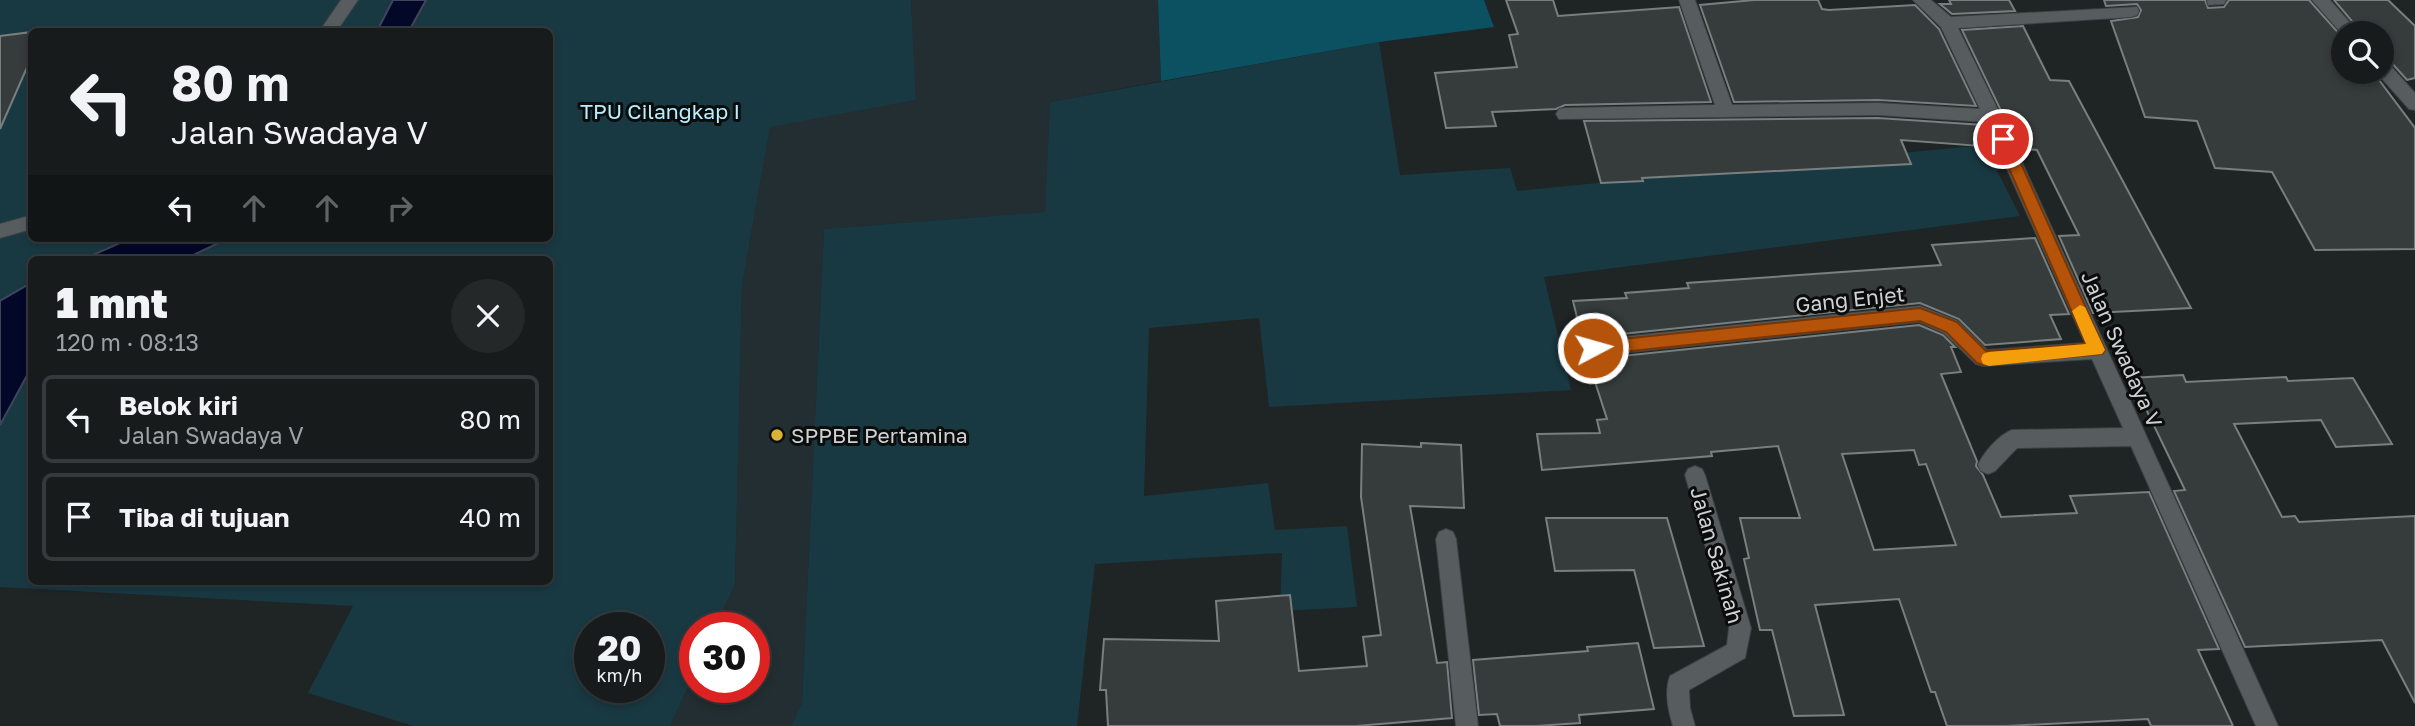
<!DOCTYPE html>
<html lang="id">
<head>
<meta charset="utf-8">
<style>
  :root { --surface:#171b1c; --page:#242829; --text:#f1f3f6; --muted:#9ea1a3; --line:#36393b }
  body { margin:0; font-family:"Golos Text",sans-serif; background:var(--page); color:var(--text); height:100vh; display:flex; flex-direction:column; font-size:26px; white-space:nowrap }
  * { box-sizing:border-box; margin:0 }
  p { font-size:23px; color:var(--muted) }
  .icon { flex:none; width:38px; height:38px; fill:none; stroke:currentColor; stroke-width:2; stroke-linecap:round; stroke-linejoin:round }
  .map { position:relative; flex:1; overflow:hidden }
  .drawer { position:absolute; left:28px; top:256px; width:525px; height:329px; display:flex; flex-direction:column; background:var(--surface); border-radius:10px; box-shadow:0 4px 10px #0003,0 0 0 2px var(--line) }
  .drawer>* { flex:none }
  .hud { position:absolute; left:28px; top:28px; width:525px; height:214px; border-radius:10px; box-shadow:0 4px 10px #0003,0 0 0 2px var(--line); background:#171b1c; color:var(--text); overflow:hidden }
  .buttons { position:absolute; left:2331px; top:21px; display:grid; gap:14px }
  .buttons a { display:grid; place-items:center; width:63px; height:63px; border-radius:50%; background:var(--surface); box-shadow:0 4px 10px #0003,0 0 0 2px var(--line); font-size:35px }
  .speed { position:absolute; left:574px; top:612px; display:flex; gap:14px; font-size:35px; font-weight:700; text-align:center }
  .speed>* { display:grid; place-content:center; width:91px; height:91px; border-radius:50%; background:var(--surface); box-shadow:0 4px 10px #0003,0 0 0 2px var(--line); line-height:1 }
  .speed small { font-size:18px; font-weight:400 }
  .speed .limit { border:10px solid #d22; background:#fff; color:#111 }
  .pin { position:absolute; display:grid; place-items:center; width:60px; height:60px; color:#fff; margin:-30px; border:4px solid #fff; border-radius:50%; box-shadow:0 2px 7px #0007 }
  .me { position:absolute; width:77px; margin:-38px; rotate:84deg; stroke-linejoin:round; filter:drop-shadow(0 0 5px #0008) }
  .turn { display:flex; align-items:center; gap:24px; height:147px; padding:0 28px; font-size:32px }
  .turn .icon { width:91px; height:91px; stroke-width:2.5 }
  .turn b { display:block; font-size:49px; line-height:60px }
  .lanes { display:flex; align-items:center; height:66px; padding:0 28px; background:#0003; justify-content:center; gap:35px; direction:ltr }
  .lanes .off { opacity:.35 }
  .round { display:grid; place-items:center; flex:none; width:74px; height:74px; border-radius:37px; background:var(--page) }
  .overview { display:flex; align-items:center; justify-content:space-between; height:119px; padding:0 28px }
  h1 { font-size:42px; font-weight:800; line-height:52px }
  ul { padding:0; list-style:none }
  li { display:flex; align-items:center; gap:21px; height:88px; margin:0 14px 10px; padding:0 14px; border:4px solid var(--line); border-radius:10px }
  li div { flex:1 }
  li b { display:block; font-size:26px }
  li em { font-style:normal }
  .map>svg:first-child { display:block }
</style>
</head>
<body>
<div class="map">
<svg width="2415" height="726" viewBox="0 0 2415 726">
  <rect width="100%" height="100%" fill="#1f2425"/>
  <path fill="#222e31" d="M911,0H1158L1161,81L1050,102L1045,212L824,229L802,703L791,726H670L695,672V688H754V628H715L735,584L742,285L770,126L916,100Z"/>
  <g fill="#193942" fill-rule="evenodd">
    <path d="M0,0H911L916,100L770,127L742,285L735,584L715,628H695V672L670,726H413L308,693L353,606L0,587ZM32,32H550V238H32ZM32,259H550V581H32ZM590,628H649V688H590Z"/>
    <path d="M1379,42L1400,175L1510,168L1517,191L1984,145L2020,216L1544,277L1571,390L1269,407L1259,318L1149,328L1144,496L1268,483L1275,530L1347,526L1357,607L1280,611L1282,553L1095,564L1077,726H791L802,703L824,229L1045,212L1050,102Z"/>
  </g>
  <path fill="#0c5161" d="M1158,0H1484L1494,27L1379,42L1161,81Z"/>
  <g fill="#030728" stroke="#40445b" stroke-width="2">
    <path d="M393,0H426L409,31H377Z"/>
    <path d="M131,238H229L185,259H84Z"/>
    <path d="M31,283V368L0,425V301Z"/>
  </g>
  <g fill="#363b3b" stroke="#787f7e" stroke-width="2" fill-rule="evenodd">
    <path d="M1506,0H1553L1558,16L1679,7L1711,102L1565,105L1556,109L1492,112L1496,126L1446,128L1435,73L1517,67L1509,35L1518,34Z"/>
    <path d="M1754,0H1818L1822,9L1829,10L1915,5L1939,29L1976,106L1878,100L1734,102L1700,5Z"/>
    <path d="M1949,0H2009L2015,11L1952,14L1940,4H1951Z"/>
    <path d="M2104,0H2205L2208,8L2224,7L2229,0H2309L2343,38V72H2373L2415,128V249L2315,250L2272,172L2215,168L2197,121L2145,117L2111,21L2138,17L2141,10L2137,4L2106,6Z"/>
    <path d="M2334,0H2388L2415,26V78L2407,80L2390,61L2382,59V33H2362Z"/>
    <path d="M2023,26L2050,80L2069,81L2191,308L2093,313L2059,236L2079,235L2037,150L2019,148L1962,30Z"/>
    <path d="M32,32V56L0,129V36Z"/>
    <path d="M1878,118L1984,125L1994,147L1901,140L1911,164L1642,178L1643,181L1601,183L1584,121Z"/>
    <path d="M2035,238L2069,314L2050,315L2061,339L1985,345L1959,319L1920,303L1593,337L1583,342L1573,301L1627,298L1625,293L1689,288L1687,283L1941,265L1932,245Z"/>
    <path d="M1919,325L1943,335L1955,347H1951L1961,372L1941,374L1977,461L1976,466L1983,475L2001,517L2077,513L2070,496L2149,492L2219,649L2198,650L2233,726H2151L2148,719L2006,726H1947L1935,692H1931L1899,599L1815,605L1844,715L1794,716L1772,630H1760L1744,559L1749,558L1740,518H1800L1778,446L1711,452L1712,456L1542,470L1537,434L1600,433L1597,420L1607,419L1587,357L1593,359ZM1914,450L1919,465L1926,464L1956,545L1874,550L1842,454Z"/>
    <path d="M2183,375L2186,382L2286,377L2288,381L2353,378L2392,444L2336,447L2321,420L2234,424L2282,517L2295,516L2299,522L2415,516V703L2382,640L2245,647L2174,491L2185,490L2131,378Z"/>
    <path d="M1421,443L1461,445L1464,508L1410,506L1437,663L1447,662L1452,718L1356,726H1108L1106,690H1100L1104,639L1219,641L1216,601L1290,595L1299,671L1367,666L1363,637L1381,635L1361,497L1362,444L1421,447Z"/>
    <path d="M1546,518H1667L1704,646L1654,648L1634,570L1555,571Z"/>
    <path d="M1638,643L1654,709L1579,715L1580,723L1536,726H1500L1497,714L1479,715L1473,660L1588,651L1587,647Z"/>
  </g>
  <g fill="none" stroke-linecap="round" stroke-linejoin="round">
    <g stroke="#3c4042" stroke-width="2">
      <g id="service">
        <path d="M341,0H358L336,32H319Z"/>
        <path d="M32,215V229L0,238V224Z"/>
      </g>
    </g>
    <g stroke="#3c4042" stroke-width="2">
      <g id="minor">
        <path d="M1679,0H1695L1732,105L1878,103L1980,109L1941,27L1913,0H1931L1951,17L2137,7L2139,11L2137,15L2131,17L1958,28L2001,116L2278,726H2256L2131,446L2017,448L1995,471L1988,474L1981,471L1978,465C1984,452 1999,435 2012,430L2123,428L2092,359L1983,366L1976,364L1944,333L1919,322L1593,356L1586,354L1583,348L1586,342L1593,340L1920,306L1958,321L1987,350L2085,343L1986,122L1878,115L1559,119L1556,114L1559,109L1565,108L1715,105Z"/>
        <path d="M2207,0H2226L2224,4L2208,5Z"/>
        <path d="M2312,0H2330L2359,33L2343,35Z"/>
        <path d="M2382,61L2388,63L2415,93V110L2409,109L2376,72H2382Z"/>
        <path d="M1695,466L1702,469L1705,475L1751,628L1745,658L1689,690L1690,708L1695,726H1673C1668,710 1664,692 1670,676L1727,645L1729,628L1685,475L1688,469Z"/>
        <path d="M1446,529L1453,532L1456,539L1478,726H1456L1436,539L1439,532Z"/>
      </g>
    </g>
    <use href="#service" fill="#575d5f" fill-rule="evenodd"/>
    <use href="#minor" fill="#575d5f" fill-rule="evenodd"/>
  </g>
  <path fill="#b45309" stroke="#753606" stroke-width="2" d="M2003,134L2010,139L2105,350L2102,354L1983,365L1977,363L1946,332L1920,321L1593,355L1587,353L1585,348L1587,344L1593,342L1920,308L1957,322L1986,351L2086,344L1996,139Z"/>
  <path fill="#f59e0b" d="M2080,305L2085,307L2105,350L2102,354L1989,366L1983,364L1981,359L1983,354L1989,352L2086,344L2072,311Z"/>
  <circle fill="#d9b334" stroke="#0b0d0d" stroke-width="2.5" cx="777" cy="435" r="7"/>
  <g text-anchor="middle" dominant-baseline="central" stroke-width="6" stroke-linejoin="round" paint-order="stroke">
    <g font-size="21" fill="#b8eefe" stroke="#0b0d0d">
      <text x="660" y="111">TPU Cilangkap I</text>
    </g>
    <g font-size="21" fill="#cfd2d3" stroke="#0b0d0d">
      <text transform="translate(1850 299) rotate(-6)">Gang Enjet</text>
      <text transform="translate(2122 349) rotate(66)">Jalan Swadaya V</text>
      <text transform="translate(1717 555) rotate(74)">Jalan Sakinah</text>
    </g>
    <g font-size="21" fill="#cfd2d3" stroke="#0b0d0d" text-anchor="start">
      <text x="791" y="435">SPPBE Pertamina</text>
    </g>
  </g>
</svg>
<div class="buttons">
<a><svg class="icon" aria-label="search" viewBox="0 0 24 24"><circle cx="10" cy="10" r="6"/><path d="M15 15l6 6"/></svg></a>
</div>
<div class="speed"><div>20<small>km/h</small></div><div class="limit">30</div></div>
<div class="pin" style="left:2003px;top:139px;background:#d93025"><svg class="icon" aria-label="arrive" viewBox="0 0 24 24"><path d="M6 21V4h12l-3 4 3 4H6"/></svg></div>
<svg class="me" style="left:1593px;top:348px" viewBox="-20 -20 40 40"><circle r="17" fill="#b45309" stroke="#fff" stroke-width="3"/><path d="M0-11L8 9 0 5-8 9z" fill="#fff"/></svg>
<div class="hud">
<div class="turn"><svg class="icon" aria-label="left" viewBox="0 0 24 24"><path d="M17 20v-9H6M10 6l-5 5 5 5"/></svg><div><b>80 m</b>Jalan Swadaya V</div></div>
<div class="lanes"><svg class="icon" aria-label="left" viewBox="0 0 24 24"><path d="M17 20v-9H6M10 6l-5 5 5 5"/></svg><svg class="icon off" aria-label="ahead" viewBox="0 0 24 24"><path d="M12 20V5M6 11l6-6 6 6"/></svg><svg class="icon off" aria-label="ahead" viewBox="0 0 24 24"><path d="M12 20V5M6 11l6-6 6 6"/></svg><svg class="icon off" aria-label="right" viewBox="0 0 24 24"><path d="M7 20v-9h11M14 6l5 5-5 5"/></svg></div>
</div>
<section class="drawer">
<div class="overview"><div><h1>1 mnt</h1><p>120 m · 08:13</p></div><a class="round"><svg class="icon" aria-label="close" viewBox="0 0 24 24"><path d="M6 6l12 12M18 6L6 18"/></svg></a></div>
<ul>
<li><svg class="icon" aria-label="left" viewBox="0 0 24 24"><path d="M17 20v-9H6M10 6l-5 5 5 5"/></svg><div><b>Belok kiri</b><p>Jalan Swadaya V</p></div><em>80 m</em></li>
<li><svg class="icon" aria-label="arrive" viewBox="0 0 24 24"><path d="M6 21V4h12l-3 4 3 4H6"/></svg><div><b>Tiba di tujuan</b></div><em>40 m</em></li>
</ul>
</section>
</div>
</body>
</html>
